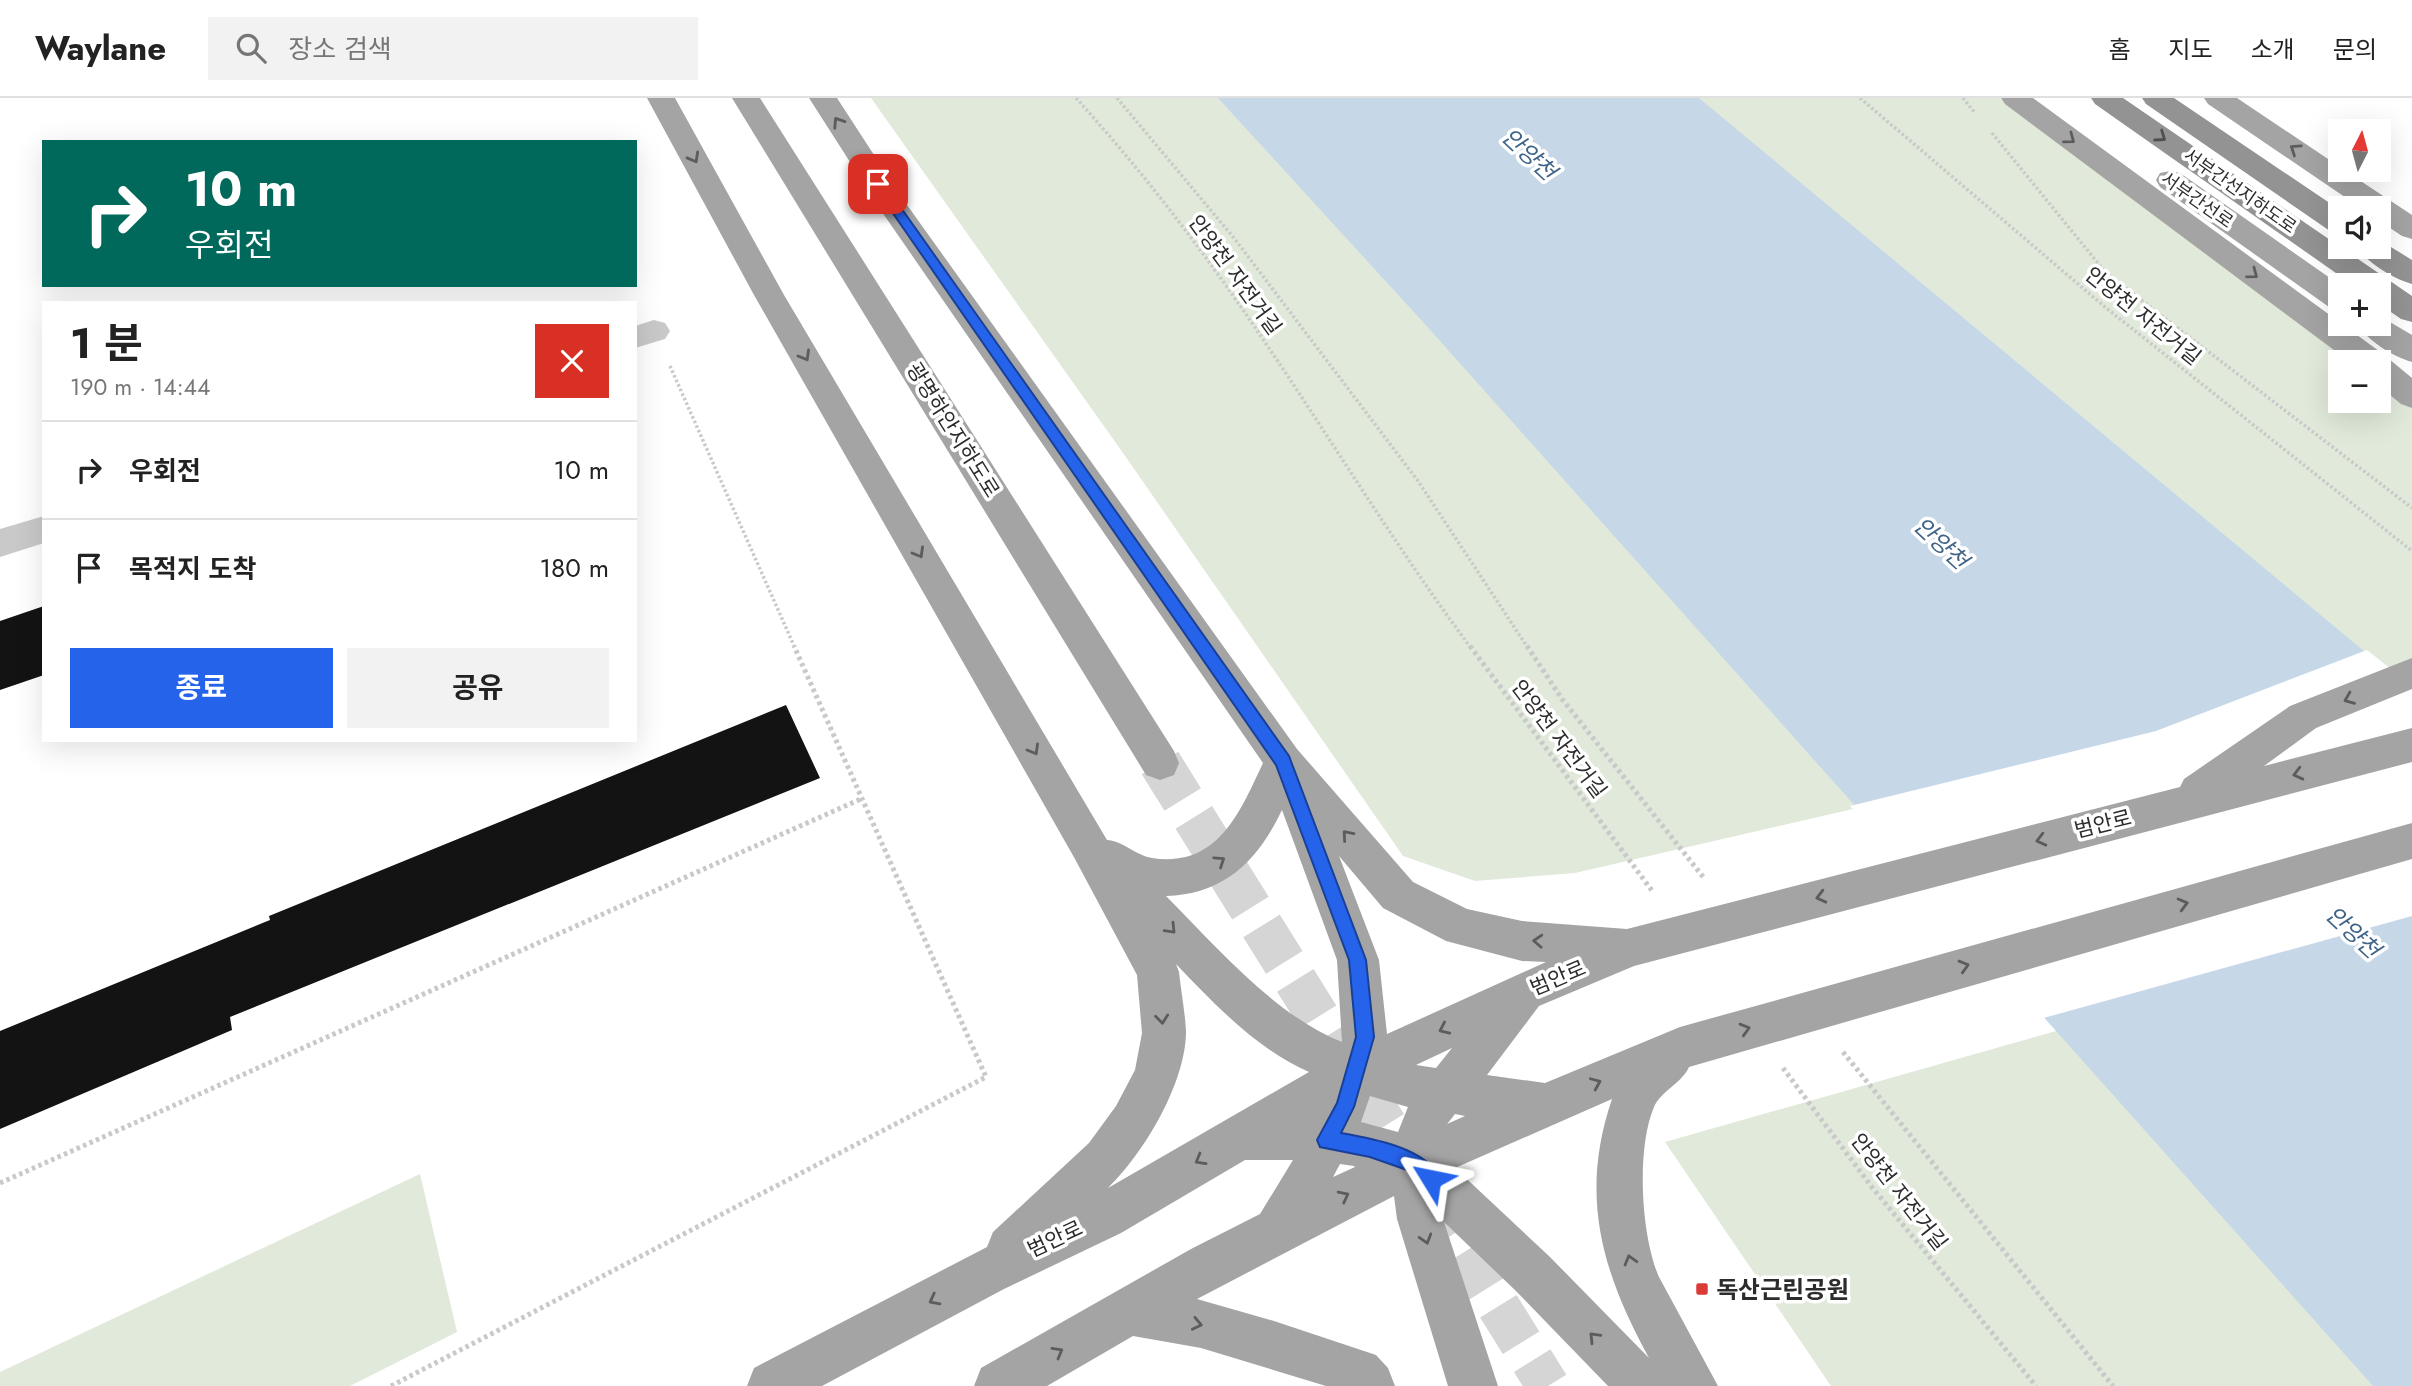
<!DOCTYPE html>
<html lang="ko">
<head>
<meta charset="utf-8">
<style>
  :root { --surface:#fff; --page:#f2f2f2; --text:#222; --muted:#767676; --line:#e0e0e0; --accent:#2563eb }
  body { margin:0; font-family:Jost,"Noto Sans KR",sans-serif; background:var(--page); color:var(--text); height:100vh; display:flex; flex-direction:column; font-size:26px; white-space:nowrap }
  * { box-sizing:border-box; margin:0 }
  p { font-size:23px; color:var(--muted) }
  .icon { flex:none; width:38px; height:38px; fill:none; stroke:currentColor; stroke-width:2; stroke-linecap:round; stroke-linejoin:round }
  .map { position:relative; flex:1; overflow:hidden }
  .details { position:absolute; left:42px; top:203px; width:595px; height:441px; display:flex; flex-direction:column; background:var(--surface); border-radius:0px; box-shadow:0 7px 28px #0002 }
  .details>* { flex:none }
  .guide { position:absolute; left:42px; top:42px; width:595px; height:147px; border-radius:0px; box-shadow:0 7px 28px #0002; background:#00695c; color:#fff; overflow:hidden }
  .needle { width:46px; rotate:6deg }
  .fabs { position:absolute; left:2328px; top:21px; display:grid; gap:14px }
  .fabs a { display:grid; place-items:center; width:63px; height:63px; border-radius:0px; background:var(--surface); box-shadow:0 7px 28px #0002; font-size:35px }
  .pin { position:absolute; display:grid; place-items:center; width:60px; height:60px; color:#fff; margin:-30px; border-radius:14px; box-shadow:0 4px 10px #0006 }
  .me { position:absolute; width:77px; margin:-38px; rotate:305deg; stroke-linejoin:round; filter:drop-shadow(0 0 5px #0008) }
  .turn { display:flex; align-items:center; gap:24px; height:147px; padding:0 28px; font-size:32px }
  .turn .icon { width:91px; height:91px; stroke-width:2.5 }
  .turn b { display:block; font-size:49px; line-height:60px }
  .round { display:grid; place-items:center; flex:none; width:74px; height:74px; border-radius:0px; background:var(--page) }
  .headline { display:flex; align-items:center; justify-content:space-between; height:119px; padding:0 28px }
  h1 { font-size:42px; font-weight:700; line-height:52px }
  .action { display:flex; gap:14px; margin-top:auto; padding:14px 28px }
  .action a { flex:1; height:80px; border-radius:0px; background:var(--accent); color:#fff; font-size:28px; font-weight:700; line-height:80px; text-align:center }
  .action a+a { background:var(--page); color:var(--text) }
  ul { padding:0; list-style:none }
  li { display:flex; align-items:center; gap:21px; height:98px; padding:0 28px; border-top:2px solid var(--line) }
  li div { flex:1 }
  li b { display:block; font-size:26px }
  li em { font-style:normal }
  header { display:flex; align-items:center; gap:42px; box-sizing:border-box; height:98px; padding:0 35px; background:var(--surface); border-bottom:2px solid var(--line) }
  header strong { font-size:33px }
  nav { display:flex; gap:38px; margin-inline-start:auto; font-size:24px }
  .search { width:490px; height:63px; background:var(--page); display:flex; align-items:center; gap:18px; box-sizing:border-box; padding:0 24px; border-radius:0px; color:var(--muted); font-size:26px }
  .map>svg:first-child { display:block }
</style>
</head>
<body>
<header>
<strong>Waylane</strong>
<div class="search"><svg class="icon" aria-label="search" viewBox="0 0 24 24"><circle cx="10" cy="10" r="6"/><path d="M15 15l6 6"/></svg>장소 검색</div>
<nav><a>홈</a><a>지도</a><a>소개</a><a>문의</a></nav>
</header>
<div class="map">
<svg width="2412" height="1288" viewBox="0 0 2412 1288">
  <rect width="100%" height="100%" fill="#fff"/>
  <g fill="#e0e9da">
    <path d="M871,0H2000L2363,264H2340V303H2378V275L2412,298V582L1575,775L1475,783L1403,758L1123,355Z"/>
    <path d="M2412,832V1288H1831L1665,1044Z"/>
    <path d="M420,1076L457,1234L350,1288H0V1274Z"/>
  </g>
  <path fill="#c6d8e8" d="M1218,0H1699L2412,593V1288H2373L1423,224Z"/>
  <path fill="#fff" d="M2367,552L2412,588V818L2040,921L1850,708L2156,633Z"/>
  <g fill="#131313">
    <path d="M44,508V577L0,592V523Z"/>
    <path d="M786,607L820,680L230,919L232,932L0,1031V933L270,822L269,818Z"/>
  </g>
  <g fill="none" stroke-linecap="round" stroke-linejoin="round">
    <path stroke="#d5d5d5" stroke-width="43" stroke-dasharray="43 21" stroke-linecap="butt" d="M1160,665L1548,1288"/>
    <g stroke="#c9c9c9" stroke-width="3.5" stroke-dasharray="2.5 2.5" stroke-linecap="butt">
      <path d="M1076,0C1142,73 1203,152 1258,234C1330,339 1395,448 1471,550"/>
      <path d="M1117,0L1234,140L1418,383L1528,550"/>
      <path d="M1860,0L2105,209L2412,453"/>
      <path d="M1963,0L1975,15"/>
      <path d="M1992,35L2106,175L2412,410"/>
      <path d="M670,268L795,550"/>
    </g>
    <g stroke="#c9c9c9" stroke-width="5" stroke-dasharray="3.5 3.5" stroke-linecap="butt">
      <path d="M1470,548L1653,794"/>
      <path d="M1527,548L1562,601L1704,780"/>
      <path d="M1843,954L2113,1288"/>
      <path d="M1783,970L1871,1088L2036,1288"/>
      <path d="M0,1085L863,700"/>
      <path d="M391,1288L986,979L794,548"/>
    </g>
    <g fill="#c9c9c9" fill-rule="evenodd">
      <path d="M654,222L665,225L670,233L665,241L635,250V228Z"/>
      <path d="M44,418V445L0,459V431Z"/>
    </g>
    <g fill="#a4a4a4" fill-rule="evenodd">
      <path d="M647,0H675L784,197L1107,742C1123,743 1135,757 1152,760C1218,770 1240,714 1263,665L882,114L809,0H837L902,100L1297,651L1413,784L1467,811L1522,823L1627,831L2180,689L2184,681L2290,608L2412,560V591L2316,630L2264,668L2412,630V664L1634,868L1539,908L1487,977L1545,985L1680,929L2412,725V761L1689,969C1682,985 1661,993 1654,1009C1636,1051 1641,1138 1659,1179L1718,1288H1608L1516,1193L1444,1124L1498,1288H1448L1397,1121L1394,1098L1197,1201L1274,1223L1376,1257L1388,1270L1395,1288H1326L1201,1250L1133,1238L1047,1288H974L981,1270L1191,1151L1260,1116L1293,1062H1245L1121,1135L1004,1191L822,1288H747L754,1270L987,1149L993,1134L1089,1045L1116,1008L1135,972L1142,935L1137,877L1075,761L754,197ZM1282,712L1337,862L1342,944C1274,917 1217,849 1166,798C1225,796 1258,762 1282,712ZM1339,758L1383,810L1446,843L1522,863L1546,864L1387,936L1379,862ZM1176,866C1214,906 1258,952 1309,974L1108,1090C1144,1055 1186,985 1186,933C1185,914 1181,893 1179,874ZM1452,950L1436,970L1416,967ZM1370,998L1408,1009L1398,1034L1361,1024ZM1612,1001C1579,1098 1602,1174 1649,1260L1550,1159L1455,1070ZM1455,1016L1465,1018L1447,1026L1448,1025ZM1340,1066L1354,1068L1355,1069L1333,1079Z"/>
      <path d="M732,0H760L1174,653L1179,665L1174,677L1160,682L1146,677Z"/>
      <path d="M2001,0H2033L2383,256L2412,280V310L2401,306L2378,287V264H2350L2005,6Z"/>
      <path d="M2204,0H2237L2340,69V72H2344L2412,117V141L2402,138L2378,122V110H2361L2208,6Z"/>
      <path d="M2170,73L2180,75L2340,187V213L2329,209L2160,89L2156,82L2160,75Z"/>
      <path d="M2378,217L2412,237V264C2394,259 2366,242 2358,226H2378Z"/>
    </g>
    <g fill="#939393" fill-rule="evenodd">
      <path d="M2091,0H2123L2412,198V224L2401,221L2378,205V187H2353L2095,6Z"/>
      <path d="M2142,0H2174L2340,112V136L2330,133L2146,6Z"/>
      <path d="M2378,141L2412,162V186C2394,181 2367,165 2357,149H2378Z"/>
    </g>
  </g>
  <defs><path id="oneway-chevron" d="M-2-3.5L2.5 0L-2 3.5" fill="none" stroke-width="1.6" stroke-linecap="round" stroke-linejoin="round" transform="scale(1.75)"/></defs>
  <g stroke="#5c5c5c">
    <use href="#oneway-chevron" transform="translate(838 24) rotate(-123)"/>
    <use href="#oneway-chevron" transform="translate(2070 41) rotate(37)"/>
    <use href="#oneway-chevron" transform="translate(2295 51) rotate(-146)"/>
    <use href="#oneway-chevron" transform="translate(694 60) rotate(61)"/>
    <use href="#oneway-chevron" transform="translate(2253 176) rotate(37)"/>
    <use href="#oneway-chevron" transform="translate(805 258) rotate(60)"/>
    <use href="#oneway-chevron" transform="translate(919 455) rotate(60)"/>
    <use href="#oneway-chevron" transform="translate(2349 601) rotate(158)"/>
    <use href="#oneway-chevron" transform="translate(1034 652) rotate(60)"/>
    <use href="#oneway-chevron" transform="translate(2298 676) rotate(166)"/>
    <use href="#oneway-chevron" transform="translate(1347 737) rotate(-131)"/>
    <use href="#oneway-chevron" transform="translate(2041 742) rotate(166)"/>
    <use href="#oneway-chevron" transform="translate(1220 763) rotate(-34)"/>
    <use href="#oneway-chevron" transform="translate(1821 799) rotate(166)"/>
    <use href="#oneway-chevron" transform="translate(2183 806) rotate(-15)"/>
    <use href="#oneway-chevron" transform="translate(1171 831) rotate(46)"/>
    <use href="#oneway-chevron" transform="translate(1538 843) rotate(-177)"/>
    <use href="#oneway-chevron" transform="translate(1964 868) rotate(-16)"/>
    <use href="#oneway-chevron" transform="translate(1162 921) rotate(84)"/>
    <use href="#oneway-chevron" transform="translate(1444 931) rotate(155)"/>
    <use href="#oneway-chevron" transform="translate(1745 931) rotate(-16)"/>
    <use href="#oneway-chevron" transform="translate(1596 985) rotate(-23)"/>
    <use href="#oneway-chevron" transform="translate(1200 1062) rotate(150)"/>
    <use href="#oneway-chevron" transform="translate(1344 1098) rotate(-27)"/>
    <use href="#oneway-chevron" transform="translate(1426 1141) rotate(73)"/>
    <use href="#oneway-chevron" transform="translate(1630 1162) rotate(-106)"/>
    <use href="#oneway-chevron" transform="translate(934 1202) rotate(152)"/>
    <use href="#oneway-chevron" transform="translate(1197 1226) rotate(12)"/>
    <use href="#oneway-chevron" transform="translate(1594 1239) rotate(-134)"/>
    <use href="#oneway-chevron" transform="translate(1058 1254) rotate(-30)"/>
  </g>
  <use stroke="#505050" href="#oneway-chevron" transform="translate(2161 39) rotate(35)"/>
  <path fill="#2563eb" stroke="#184099" stroke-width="2" d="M878,82L882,83L1289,658L1366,862L1374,939L1354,1009L1341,1035C1370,1040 1428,1050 1440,1081L1437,1087L1431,1090L1407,1072L1370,1059L1320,1049L1317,1042L1337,1005L1356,939L1349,862L1276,667L874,88V83Z"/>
  <rect fill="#da3b36" stroke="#fff" stroke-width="2.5" x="1695" y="1184" width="14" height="14" rx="3.5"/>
  <g text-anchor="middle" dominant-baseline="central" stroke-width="7" stroke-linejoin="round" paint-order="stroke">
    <g font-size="18" fill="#2c2c2c" stroke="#fff">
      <text transform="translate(2240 93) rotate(35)">서부간선지하도로</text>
      <text transform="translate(2197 102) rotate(35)">서부간선로</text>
    </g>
    <g font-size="21" fill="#2c2c2c" stroke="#fff">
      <text transform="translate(1235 177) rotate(54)">안양천 자전거길</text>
      <text transform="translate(2143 218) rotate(39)">안양천 자전거길</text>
      <text transform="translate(953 332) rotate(58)">광명하안지하도로</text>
      <text transform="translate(1559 641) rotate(53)">안양천 자전거길</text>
      <text transform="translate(2103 726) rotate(-14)">범안로</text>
      <text transform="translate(1558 880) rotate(-23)">범안로</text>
      <text transform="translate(1899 1094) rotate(52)">안양천 자전거길</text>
      <text transform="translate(1055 1141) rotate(-25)">범안로</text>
    </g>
    <g font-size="23" font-style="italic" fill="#3f6488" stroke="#fff">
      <text transform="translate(1529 56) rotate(43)">안양천</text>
      <text transform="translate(1941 445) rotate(43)">안양천</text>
      <text transform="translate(2353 834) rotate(43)">안양천</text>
    </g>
    <g font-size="24" font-weight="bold" fill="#2c2c2c" stroke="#fff" text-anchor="start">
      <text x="1716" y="1191">독산근린공원</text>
    </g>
  </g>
</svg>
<div class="fabs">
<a><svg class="needle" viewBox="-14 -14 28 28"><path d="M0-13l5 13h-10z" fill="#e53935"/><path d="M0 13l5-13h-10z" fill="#767676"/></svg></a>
<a><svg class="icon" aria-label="sound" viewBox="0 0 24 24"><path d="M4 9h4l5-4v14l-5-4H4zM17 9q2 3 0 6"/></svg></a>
<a>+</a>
<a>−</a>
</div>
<div class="pin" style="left:878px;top:86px;background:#d93025"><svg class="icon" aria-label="arrive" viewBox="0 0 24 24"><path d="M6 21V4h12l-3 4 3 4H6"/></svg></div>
<svg class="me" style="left:1431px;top:1081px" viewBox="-20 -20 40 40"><path d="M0-17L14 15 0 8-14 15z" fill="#2563eb" stroke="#fff" stroke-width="4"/></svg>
<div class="guide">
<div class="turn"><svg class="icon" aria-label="right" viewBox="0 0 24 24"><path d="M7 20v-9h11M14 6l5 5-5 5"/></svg><div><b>10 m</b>우회전</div></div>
</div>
<section class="details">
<div class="headline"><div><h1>1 분</h1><p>190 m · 14:44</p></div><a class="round" style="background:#d93025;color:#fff"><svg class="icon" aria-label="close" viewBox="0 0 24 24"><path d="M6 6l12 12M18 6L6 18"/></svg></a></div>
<ul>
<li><svg class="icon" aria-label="right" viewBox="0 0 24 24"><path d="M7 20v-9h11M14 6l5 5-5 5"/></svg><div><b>우회전</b></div><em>10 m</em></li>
<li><svg class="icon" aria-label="arrive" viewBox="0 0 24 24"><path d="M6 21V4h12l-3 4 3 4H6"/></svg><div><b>목적지 도착</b></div><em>180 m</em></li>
</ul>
<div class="action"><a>종료</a><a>공유</a></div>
</section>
</div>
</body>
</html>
